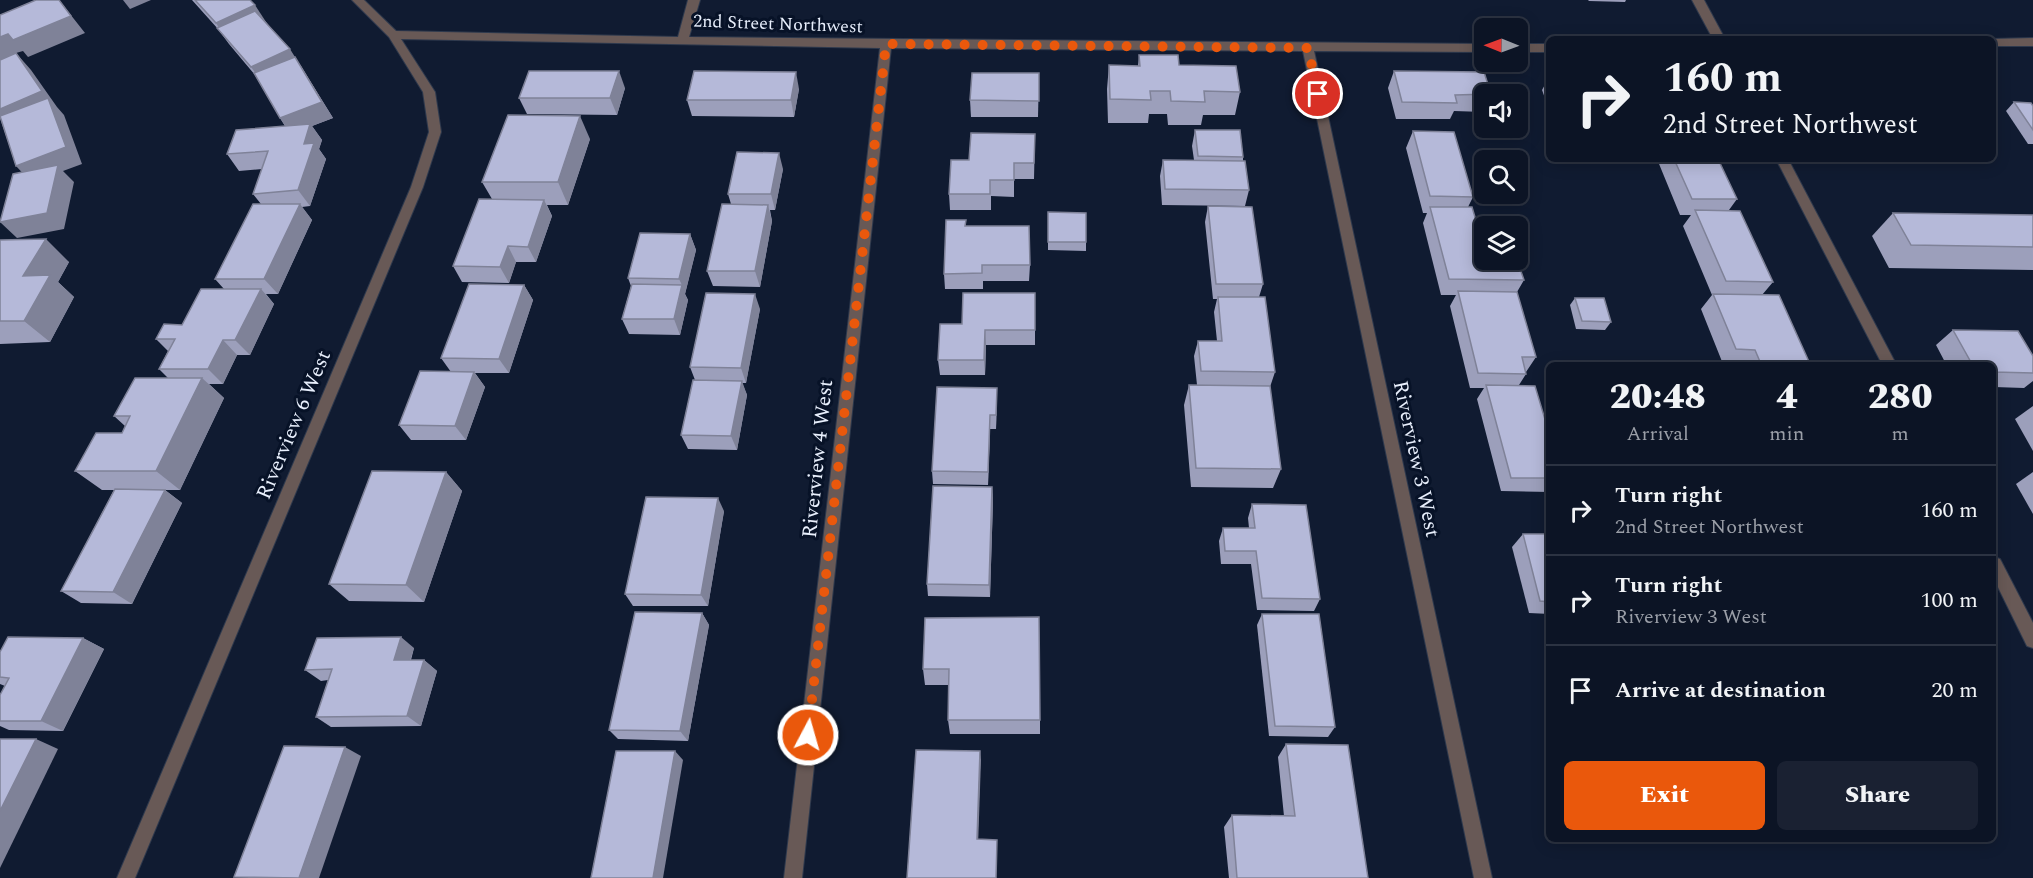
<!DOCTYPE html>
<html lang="en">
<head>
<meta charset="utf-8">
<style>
  :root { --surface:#0c1425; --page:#1a2132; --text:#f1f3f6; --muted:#9a9ea7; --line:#2c3342; --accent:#ea580c }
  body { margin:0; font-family:Spectral,serif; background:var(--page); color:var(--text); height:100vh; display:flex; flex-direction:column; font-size:22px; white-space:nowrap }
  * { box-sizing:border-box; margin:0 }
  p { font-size:20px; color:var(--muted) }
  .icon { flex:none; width:33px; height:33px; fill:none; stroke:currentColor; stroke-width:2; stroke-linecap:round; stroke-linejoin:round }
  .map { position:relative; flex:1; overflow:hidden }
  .side { position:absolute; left:1546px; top:362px; width:450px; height:480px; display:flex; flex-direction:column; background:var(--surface); border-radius:9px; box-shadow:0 3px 15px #0003,0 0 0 2px var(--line) }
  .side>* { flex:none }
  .hud { position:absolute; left:1546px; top:36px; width:450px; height:126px; border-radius:9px; box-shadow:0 3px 15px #0003,0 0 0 2px var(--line); background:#0c1425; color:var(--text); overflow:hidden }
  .needle { width:39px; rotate:271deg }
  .tools { position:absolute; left:1474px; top:18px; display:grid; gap:12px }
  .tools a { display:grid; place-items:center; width:54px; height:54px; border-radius:9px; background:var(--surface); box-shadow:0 3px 15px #0003,0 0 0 2px var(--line); font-size:30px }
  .pin { position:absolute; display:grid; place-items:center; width:51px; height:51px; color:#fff; margin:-26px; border:3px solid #fff; border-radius:50%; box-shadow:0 2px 6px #0007 }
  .me { position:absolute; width:66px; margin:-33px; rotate:6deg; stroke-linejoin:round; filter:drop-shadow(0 0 4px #0008) }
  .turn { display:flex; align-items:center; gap:21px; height:126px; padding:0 18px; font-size:27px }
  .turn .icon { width:78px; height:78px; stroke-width:2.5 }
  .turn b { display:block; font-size:42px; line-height:51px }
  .eta { display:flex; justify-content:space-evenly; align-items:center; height:102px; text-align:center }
  .eta b { font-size:36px; font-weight:800; line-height:42px }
  .button { display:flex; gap:12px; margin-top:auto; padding:12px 18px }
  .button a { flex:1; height:69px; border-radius:9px; background:var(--accent); color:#fff; font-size:24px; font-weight:800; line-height:69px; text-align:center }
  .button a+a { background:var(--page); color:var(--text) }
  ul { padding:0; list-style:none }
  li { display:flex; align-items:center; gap:18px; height:90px; padding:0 18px; border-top:2px solid var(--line) }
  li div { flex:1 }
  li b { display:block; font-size:22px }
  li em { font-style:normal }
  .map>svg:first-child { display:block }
</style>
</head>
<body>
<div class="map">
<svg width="2033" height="878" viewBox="0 0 2033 878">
  <rect width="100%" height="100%" fill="#101b31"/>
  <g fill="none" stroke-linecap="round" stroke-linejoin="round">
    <g stroke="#2e394d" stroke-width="2">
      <g id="street">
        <path d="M352,0H364L396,31L678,37L688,0H700L689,37L1485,44V52L1314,51L1492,878H1474L1303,51L891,48L802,878H784L880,48L401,39L435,92L441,132L423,187L135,878H117L411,187L429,132L423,92L389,37Z"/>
        <path d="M1692,0H1704L1725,39H1713Z"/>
        <path d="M2033,38V46H1994V39H1991Z"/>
        <rect x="1518" y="44" width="32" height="8"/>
        <path d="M1776,159H1788L1896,364H1882Z"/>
        <path d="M1994,557L2000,559L2033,623V648L2027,646L1994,579Z"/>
      </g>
    </g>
    <use href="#street" fill="#685956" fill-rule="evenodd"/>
  </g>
  <g fill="#9c9fbb">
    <path d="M192,0H195L266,22L301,66L333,118L312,126L322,140L319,149L326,159L310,206L302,207L312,220L278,294H266L274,304L250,355H237L223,384H209L224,398L180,490H165L182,503L132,604L81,603L61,591L114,490H102L75,471L122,433L125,426L114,416L168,378L159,369L168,351L156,339L182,325L224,289L215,279L261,204L253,194L262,169L239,171L227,154L285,126L280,118L255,75L229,44L218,29Z"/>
    <path d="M1588,0H1626L1625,2L1589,1Z"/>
    <path d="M1139,55L1179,65L1240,92L1235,115H1203L1201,125H1168L1167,114H1149L1148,123H1108L1107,89L1109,65L1138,66Z"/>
    <path d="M1394,71L1485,94V109L1484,112L1454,111L1450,119H1396L1388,88Z"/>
    <path d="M1039,73L1038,117H971L970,100Z"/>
    <path d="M1550,76V112L1542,90Z"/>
    <path d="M625,88L617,115L527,114L519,98Z"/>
    <path d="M799,89L794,117L692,116L687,100Z"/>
    <path d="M2014,102L2033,106V144H2028L2006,111Z"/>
    <path d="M1195,130L1243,157V161L1249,190L1245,206L1162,205L1160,176L1163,160H1194L1192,146Z"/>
    <path d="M1413,131L1473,197L1468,207L1485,251L1524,280L1517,292L1536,357L1526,372V374L1519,385L1550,436V492L1501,491L1477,399L1484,388H1470L1450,306L1456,295H1441L1423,223L1427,213H1423L1406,148Z"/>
    <path d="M1035,134L1034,179H1014V197L991,196V210H950L949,194L969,160Z"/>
    <path d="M590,139L568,205H547L552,216L536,262H516L509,283L462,282L453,266L492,199L482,182Z"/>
    <path d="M1657,159H1718L1737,199L1729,210L1773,282L1762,295L1810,364H1723L1701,309L1712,295L1683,226L1691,215H1680Z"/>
    <path d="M783,169L775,210H770L772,221L760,287L713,286L707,271L731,204L728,194Z"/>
    <path d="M1208,206L1263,284L1259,297L1275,372L1270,387L1281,469L1273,488L1191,487L1184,405L1189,385H1197L1194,356L1198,341H1217L1214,312L1217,299H1213L1205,222Z"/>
    <path d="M1048,212L1086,242V251L1048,250Z"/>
    <path d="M1893,213L2033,215V270L1889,268L1872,236Z"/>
    <path d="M966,220V226L1030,265L1029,281H983V289H945L944,274Z"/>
    <path d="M690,234L696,250L685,294L688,300L680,335L629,334L622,319L631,286L628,278Z"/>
    <path d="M0,240L69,262L58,282L74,297L50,342L0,344Z"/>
    <path d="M524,285L533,300L509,373H475L485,387L466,440H411L399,425L451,372L441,358Z"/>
    <path d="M1575,298L1611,322L1605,330L1576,329L1570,305Z"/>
    <path d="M760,309L746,383H742L747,395L737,450L688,449L681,435L695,380L690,367Z"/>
    <path d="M940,324L1035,330V345H986L985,375H940L938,360Z"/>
    <path d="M1953,330L2033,356V381L2024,388L1994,387V364H1946L1936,345Z"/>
    <path d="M997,388L996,429H990L988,485L933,484L932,471Z"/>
    <path d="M2033,406V451L2015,419Z"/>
    <path d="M446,472L462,491L424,602L349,601L329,584Z"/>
    <path d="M2033,472V514L2016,484Z"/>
    <path d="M992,487L993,500L990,597L928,596L927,584Z"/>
    <path d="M1252,504L1320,599L1314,611L1257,610L1251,564H1221L1219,541L1223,528H1249L1248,518Z"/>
    <path d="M724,511L708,606H633L625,594Z"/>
    <path d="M1523,534H1550V614L1529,613L1512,547Z"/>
    <path d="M702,613L709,625L688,741L618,739L609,730Z"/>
    <path d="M1262,614L1335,727L1328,737L1269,736L1257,625Z"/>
    <path d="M925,618L1040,720V734H950L948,720L949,685H925L923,669Z"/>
    <path d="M83,638L104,649L63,731L9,730L0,726V695L5,686L0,684V652Z"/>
    <path d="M414,648L411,660H424L437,671L421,726L331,727L316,717L328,680L321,681L305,670Z"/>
    <path d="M1286,744L1368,878H1229L1224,827L1232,815L1284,816L1278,757Z"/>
  </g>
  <g fill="#7f8298">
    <path d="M59,0L85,33L28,57L23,51L16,53L31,70L57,107L64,115L82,164L63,171L74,182L64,229L17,238L0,222L32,183L16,166L0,118V37Z"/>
    <path d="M123,0H151L130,9Z"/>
    <path d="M255,5L266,22L227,40L216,23Z"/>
    <path d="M290,49L333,118L312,126L322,140L319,149L326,159L310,206L298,190L291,135L280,118L263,83L251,67Z"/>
    <path d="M619,71L625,88L617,115L610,98Z"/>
    <path d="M796,72L799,89L794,117L791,100Z"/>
    <path d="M580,116L590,139L568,205L558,182Z"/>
    <path d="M779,153L783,169L775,210L771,194Z"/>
    <path d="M544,200L552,216L536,262L528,247Z"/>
    <path d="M300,204L312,220L278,294L264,279Z"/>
    <path d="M768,205L772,221L760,287L755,271Z"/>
    <path d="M690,234L696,250L685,294L688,300L680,335L674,319L682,285L679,279Z"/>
    <path d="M46,239L69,262L58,282L74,297L50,342L24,321L23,276Z"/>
    <path d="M508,246L516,262L509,283L500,267Z"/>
    <path d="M524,285L533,300L509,373L499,359Z"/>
    <path d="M261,289L274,304L250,355L235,340Z"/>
    <path d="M755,294L760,309L746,383L741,368Z"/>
    <path d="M985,330L986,345L985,375L984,360Z"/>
    <path d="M223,340L237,355L223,384L208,369Z"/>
    <path d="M474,372L485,387L466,440L455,426Z"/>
    <path d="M202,378L224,398L180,490L156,471Z"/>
    <path d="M742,381L747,395L737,450L731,436Z"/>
    <path d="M997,388V403L996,429V415Z"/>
    <path d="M990,415V429L988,485V472Z"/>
    <path d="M446,472L462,491L424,602L406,585Z"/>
    <path d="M992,487L993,500L990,597L989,585Z"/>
    <path d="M165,490L182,503L132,604L113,592Z"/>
    <path d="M718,498L724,511L708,606L701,595Z"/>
    <path d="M702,613L709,625L688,741L680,731Z"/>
    <path d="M401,637L414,648L407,671L394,660Z"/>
    <path d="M83,638L104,649L63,731L41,721Z"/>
    <path d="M424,660L437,671L421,726L407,716Z"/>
    <path d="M36,739L58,749L0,868V811Z"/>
    <path d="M345,747L361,756L319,878H299Z"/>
    <path d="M675,751L683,760L663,878H653Z"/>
    <path d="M980,751L981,760L978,847L977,839Z"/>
  </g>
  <g fill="#b5b9d9" stroke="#7f8298" stroke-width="1.5">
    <path d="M36,0H59L71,16L13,40L8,34L0,37V15Z"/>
    <path d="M195,0H250L255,5L216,23Z"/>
    <path d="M255,11L290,49L251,67L217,28Z"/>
    <path d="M16,53L42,91L0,109V60Z"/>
    <path d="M1139,55H1178L1179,65L1236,66L1240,92L1204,91L1205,102L1171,101L1170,91H1150L1151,100L1110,99L1109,65L1140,66Z"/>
    <path d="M295,57L322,102L280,118L254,73Z"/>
    <path d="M529,71H619L610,98H519Z"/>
    <path d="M694,71L796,72L791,100H687Z"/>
    <path d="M1394,71L1484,72L1491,94L1455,95L1457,103L1402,102Z"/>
    <path d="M972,73H1039V101L970,100Z"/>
    <path d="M48,98L66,147L16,166L0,116Z"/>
    <path d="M2014,102L2031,103L2033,106V130Z"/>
    <path d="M508,115L580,116L558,182H482Z"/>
    <path d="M310,124L304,144L314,143L298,190L253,194L268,151L227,154L236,130Z"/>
    <path d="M1195,130H1240L1243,157L1198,156Z"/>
    <path d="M1413,131L1454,132L1473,197L1430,196Z"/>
    <path d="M971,133L1035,134L1034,163H1014V180H990V194H949L951,160H969Z"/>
    <path d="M737,152L779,153L771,194H728Z"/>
    <path d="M1674,159H1718L1737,199H1692Z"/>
    <path d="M1163,160L1245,161L1249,190L1165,189Z"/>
    <path d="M58,165L47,213L0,222L13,174Z"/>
    <path d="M479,199L544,200L528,247L508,246L500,267L453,266Z"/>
    <path d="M253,204H300L264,279H215Z"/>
    <path d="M722,204L768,205L755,271H707Z"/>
    <path d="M1208,206L1252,207L1263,284H1216Z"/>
    <path d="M1430,207H1472L1485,251V260H1517L1524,280L1449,279Z"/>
    <path d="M1695,210L1740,211L1773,282L1726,281Z"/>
    <path d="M1048,212L1086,213V242H1048Z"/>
    <path d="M1893,213L2033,215V247L1911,245Z"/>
    <path d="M946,220H966L965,226H1029L1030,265H982V273L944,274Z"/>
    <path d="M640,233L690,234L679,279L628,278Z"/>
    <path d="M46,239L23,276L50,275L24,321H0V240Z"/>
    <path d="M469,284L524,285L499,359L441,358Z"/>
    <path d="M632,284L682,285L674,319H622Z"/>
    <path d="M201,289H261L235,340H223L208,369H159L175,339H156L164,324L182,325Z"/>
    <path d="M1458,291L1517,292L1536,357H1522L1526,374L1478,373Z"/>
    <path d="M706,293L755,294L741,368L690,367Z"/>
    <path d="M963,293H1035V330H985L984,360H938L940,324H962Z"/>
    <path d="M1713,294L1779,295L1810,364H1761L1755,350L1736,349Z"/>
    <path d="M1218,297H1265L1275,372L1201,371L1198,341H1222Z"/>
    <path d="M1575,298H1604L1611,322L1582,321Z"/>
    <path d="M1953,330L2018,331L2033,356V373L1994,372V364H1972Z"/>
    <path d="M420,371L474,372L455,426L399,425Z"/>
    <path d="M135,378H202L156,471H75L96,433H122L130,416H114Z"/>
    <path d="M693,380L742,381L731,436L681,435Z"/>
    <path d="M1189,385L1270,386L1281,469L1196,468Z"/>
    <path d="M1486,385L1535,386L1550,436V478H1511Z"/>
    <path d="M937,387L997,388L996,415H990L988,472L932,471Z"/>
    <path d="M372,471L446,472L406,585L329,584Z"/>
    <path d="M933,486L992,487L989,585L927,584Z"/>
    <path d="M115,489L165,490L113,592L61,591Z"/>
    <path d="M646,497L718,498L701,595L625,594Z"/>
    <path d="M1252,504L1306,505L1320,599L1262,598L1256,551H1225L1223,528H1255Z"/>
    <path d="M1523,534H1550V602L1540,601Z"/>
    <path d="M635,612L702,613L680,731L609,730Z"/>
    <path d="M1262,614H1319L1335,727L1275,726Z"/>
    <path d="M1039,617L1040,720H948L949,669H923L925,618Z"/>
    <path d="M8,637L83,638L41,721H0V695L9,678L0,677V652Z"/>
    <path d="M401,637L394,660H424L407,716L316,717L332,669L305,670L317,638Z"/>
    <path d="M0,739H36L0,811Z"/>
    <path d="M1286,744L1348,745L1368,878H1237L1232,815L1295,816Z"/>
    <path d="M284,746L345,747L299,878L234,877Z"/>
    <path d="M916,750L980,751L977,839L997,840L996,878H907Z"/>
    <path d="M616,751H675L653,878H591Z"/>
  </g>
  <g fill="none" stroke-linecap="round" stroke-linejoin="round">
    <path stroke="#ea580c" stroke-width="10" stroke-dasharray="0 18" d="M808,735L886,44L1308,48L1318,94"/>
  </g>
  <g text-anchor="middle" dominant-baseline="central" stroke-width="6" stroke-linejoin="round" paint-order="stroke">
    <g font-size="18" fill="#e8effc" stroke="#071227">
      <text transform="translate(778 24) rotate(2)">2nd Street Northwest</text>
    </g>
    <g font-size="21" fill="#e8effc" stroke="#071227">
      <text transform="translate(294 425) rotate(-67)">Riverview 6 West</text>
      <text transform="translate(818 459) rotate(-84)">Riverview 4 West</text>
      <text transform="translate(1416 459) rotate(78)">Riverview 3 West</text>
    </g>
  </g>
</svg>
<div class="tools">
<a><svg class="needle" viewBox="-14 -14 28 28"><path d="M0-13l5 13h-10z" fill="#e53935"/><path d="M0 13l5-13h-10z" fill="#9a9ea7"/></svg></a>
<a><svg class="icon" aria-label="sound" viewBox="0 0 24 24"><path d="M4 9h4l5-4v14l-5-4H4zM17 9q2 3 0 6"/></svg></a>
<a><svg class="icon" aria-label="search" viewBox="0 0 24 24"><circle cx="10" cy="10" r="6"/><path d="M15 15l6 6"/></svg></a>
<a><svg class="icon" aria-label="layers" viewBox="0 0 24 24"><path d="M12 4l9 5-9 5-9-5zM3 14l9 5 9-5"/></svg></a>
</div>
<div class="pin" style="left:1318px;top:94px;background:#d93025"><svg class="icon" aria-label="arrive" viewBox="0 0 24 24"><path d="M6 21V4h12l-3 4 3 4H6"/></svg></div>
<svg class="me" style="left:808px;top:735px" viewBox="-20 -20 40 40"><circle r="17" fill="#ea580c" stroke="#fff" stroke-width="3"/><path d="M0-11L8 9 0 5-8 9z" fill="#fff"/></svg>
<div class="hud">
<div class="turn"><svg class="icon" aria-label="right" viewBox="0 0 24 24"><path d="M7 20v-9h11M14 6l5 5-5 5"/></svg><div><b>160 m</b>2nd Street Northwest</div></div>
</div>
<section class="side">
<div class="eta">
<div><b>20:48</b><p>Arrival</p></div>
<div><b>4</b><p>min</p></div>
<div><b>280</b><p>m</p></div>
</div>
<ul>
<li><svg class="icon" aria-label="right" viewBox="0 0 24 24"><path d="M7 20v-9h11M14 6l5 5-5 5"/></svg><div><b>Turn right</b><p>2nd Street Northwest</p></div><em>160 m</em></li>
<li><svg class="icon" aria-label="right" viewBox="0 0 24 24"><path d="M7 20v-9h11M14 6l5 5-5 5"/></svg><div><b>Turn right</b><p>Riverview 3 West</p></div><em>100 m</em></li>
<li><svg class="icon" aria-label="arrive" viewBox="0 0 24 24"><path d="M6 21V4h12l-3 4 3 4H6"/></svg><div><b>Arrive at destination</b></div><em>20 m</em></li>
</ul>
<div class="button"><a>Exit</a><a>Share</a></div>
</section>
</div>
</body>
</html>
